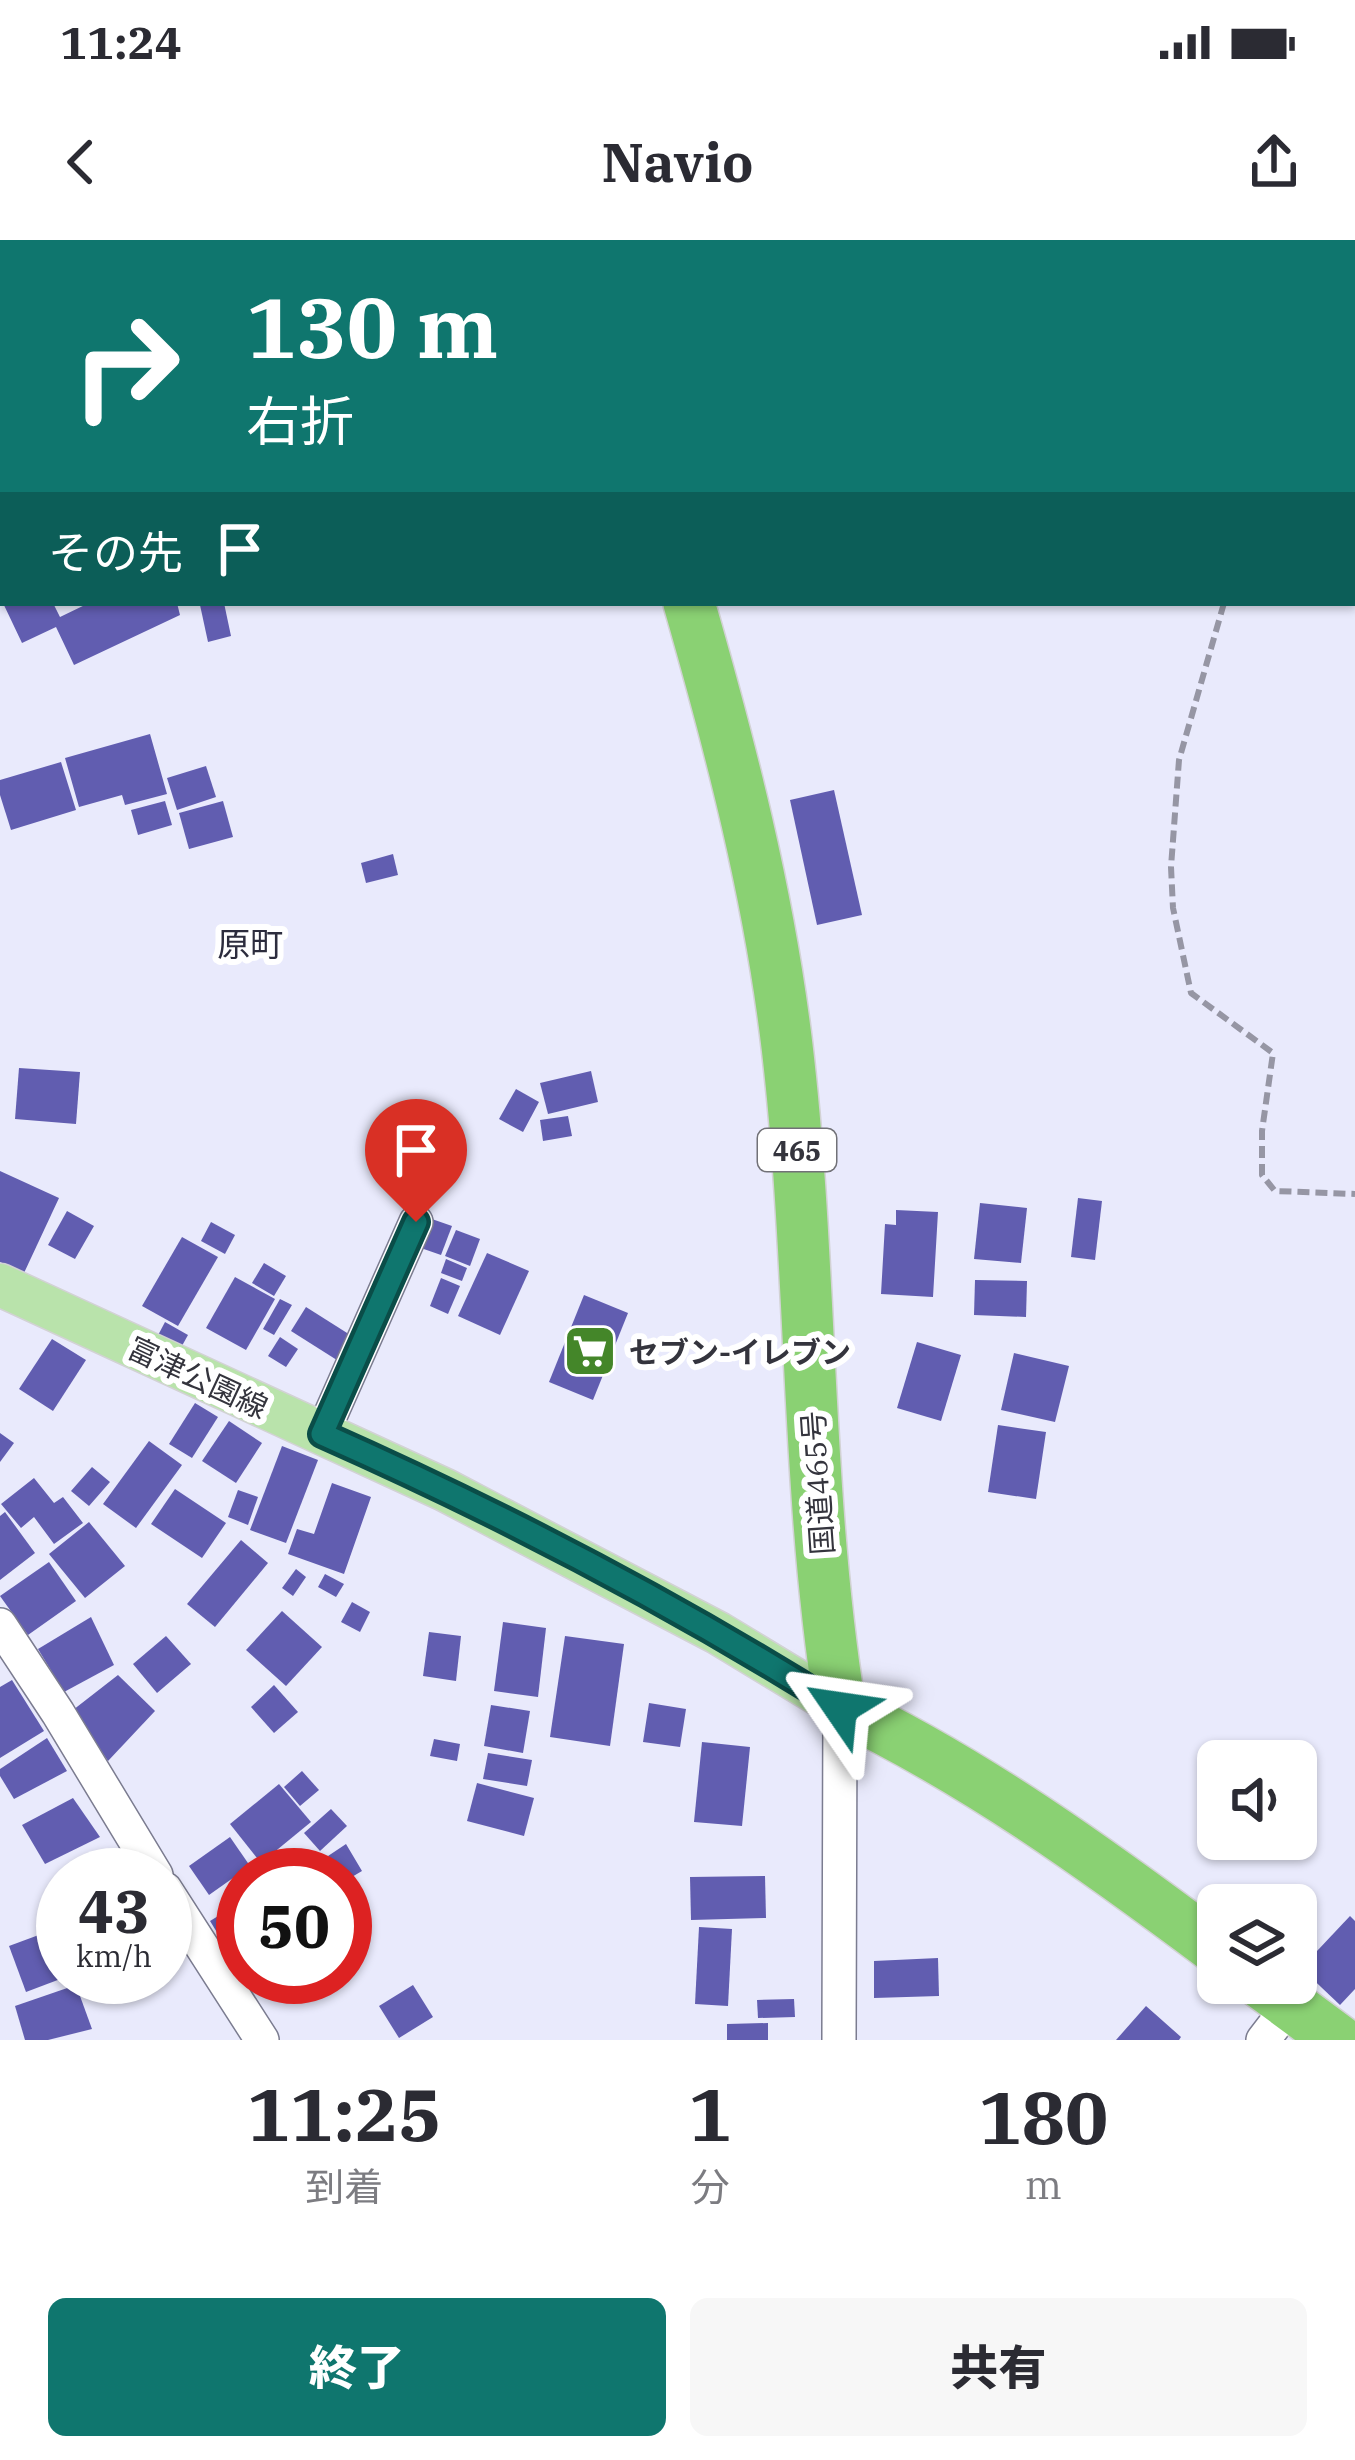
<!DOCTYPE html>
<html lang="ja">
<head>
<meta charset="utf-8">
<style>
  :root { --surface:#fff; --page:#f7f7f7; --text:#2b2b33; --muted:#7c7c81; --accent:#0f766e }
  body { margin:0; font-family:"IBM Plex Serif","Noto Sans JP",serif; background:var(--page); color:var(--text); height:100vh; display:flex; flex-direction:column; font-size:45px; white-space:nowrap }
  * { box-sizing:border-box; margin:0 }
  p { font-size:39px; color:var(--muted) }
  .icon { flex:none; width:66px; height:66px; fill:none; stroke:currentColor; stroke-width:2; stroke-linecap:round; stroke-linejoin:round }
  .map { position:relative; height:1800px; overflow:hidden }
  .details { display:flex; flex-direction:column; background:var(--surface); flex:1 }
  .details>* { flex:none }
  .guide { position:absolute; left:0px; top:0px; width:1356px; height:366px; box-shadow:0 3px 9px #0004; background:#0f766e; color:#fff; overflow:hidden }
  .controls { position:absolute; left:1197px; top:1500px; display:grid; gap:24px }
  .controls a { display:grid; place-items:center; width:120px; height:120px; border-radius:18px; background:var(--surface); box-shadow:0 3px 9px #0004; font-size:60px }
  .speed { position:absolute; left:36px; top:1608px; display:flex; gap:24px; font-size:60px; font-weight:700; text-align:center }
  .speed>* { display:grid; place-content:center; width:156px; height:156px; border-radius:50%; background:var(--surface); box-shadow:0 3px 9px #0004; line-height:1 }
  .speed small { font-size:30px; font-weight:400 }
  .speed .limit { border:18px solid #d22; background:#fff; color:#111 }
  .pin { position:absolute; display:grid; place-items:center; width:102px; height:102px; color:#fff; margin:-123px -51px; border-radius:50% 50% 50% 0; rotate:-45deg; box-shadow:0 0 12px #0007 }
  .pin .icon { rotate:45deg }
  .me { position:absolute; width:132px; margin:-66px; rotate:302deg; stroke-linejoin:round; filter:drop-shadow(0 0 9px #0008) }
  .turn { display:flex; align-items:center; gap:42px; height:252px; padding:0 48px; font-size:54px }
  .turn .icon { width:156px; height:156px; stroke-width:2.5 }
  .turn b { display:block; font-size:84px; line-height:102px }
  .then { display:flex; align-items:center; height:114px; padding:0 48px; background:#0003; gap:24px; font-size:45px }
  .eta { display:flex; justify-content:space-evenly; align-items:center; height:204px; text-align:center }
  .eta b { font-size:72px; font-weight:800; line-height:84px }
  .action { display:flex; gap:24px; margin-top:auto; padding:24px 48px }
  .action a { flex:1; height:138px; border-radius:18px; background:var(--accent); color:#fff; font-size:48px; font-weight:800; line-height:138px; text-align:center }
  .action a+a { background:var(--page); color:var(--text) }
  .status { display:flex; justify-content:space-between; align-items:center; height:84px; padding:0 60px; background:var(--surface); direction:ltr }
  .status svg { height:33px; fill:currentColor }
  header { display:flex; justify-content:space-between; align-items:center; height:156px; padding:0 48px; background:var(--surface); font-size:54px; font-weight:800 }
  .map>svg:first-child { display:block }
</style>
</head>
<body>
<div class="status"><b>11:24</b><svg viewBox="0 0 49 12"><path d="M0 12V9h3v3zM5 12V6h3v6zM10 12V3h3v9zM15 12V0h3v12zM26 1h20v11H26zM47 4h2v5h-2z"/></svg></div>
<header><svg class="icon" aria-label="back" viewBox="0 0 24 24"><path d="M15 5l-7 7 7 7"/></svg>Navio<svg class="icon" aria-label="share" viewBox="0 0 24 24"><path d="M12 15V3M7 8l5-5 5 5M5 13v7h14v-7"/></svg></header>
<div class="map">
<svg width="1355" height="1800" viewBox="0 0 1355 1800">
  <rect width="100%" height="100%" fill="#e9eafc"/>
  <g fill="#615db0">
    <path d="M3,363H53L60,377L89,363H177L180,375L74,425L56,387L22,403Z"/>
    <path d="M208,363H224L231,396L208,402L200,365Z"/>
    <path d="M150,494L167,554L125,565L122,555L79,567L65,518Z"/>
    <path d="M61,522L76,570L11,590L0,555V540Z"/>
    <path d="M206,526L216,557L177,570L167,538Z"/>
    <path d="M834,550L862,675L817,685L790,560Z"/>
    <path d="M165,561L172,585L138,595L131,570Z"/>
    <path d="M223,561L233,597L189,609L179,573Z"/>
    <path d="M393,614L398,635L366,643L361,623Z"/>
    <path d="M19,828L80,832L76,884L15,879Z"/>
    <path d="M591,831L598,862L548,874L540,843Z"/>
    <path d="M516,849L539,862L523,892L499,879Z"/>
    <path d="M568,876L572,896L543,901L540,880Z"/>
    <path d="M0,931L59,958L24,1033L0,1022Z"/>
    <path d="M1078,958L1102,961L1095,1020L1071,1017Z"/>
    <path d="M980,963L1027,968L1021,1023L974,1019Z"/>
    <path d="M896,970L938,972L933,1057L881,1054L885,984L896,985Z"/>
    <path d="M67,971L94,986L75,1019L48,1005Z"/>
    <path d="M429,978L452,986L441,1015L418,1007Z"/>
    <path d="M211,982L235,995L225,1014L201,1001Z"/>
    <path d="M456,990L480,999L470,1026L445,1016Z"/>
    <path d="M182,997L218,1017L178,1086L142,1066Z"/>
    <path d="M487,1013L529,1031L500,1095L458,1076Z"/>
    <path d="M446,1019L467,1028L462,1041L441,1033Z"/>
    <path d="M264,1023L286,1036L274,1056L252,1043Z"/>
    <path d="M235,1037L275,1059L246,1110L206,1088Z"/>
    <path d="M441,1038L460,1046L448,1074L430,1066Z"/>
    <path d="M975,1040L1027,1041L1026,1077L974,1075Z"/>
    <path d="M584,1055L628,1073L593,1160L549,1142Z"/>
    <path d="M280,1059L292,1065L274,1095L263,1089Z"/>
    <path d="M306,1067L355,1098L340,1122L291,1091Z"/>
    <path d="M165,1082L188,1095L178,1113L155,1101Z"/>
    <path d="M280,1097L298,1109L286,1127L268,1116Z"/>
    <path d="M52,1099L86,1120L53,1171L19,1149Z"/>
    <path d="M917,1102L961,1115L941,1181L897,1168Z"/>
    <path d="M1014,1113L1069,1126L1055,1182L1001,1170Z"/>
    <path d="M195,1163L218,1177L192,1218L169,1204Z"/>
    <path d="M229,1181L262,1203L236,1243L202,1221Z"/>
    <path d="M998,1185L1046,1192L1036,1259L988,1252Z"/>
    <path d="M0,1193L14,1203L0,1222Z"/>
    <path d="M149,1201L182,1225L136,1288L103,1264Z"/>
    <path d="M282,1206L318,1220L286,1303L250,1290Z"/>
    <path d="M92,1227L110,1242L89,1266L71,1251Z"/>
    <path d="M34,1238L54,1263L63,1257L83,1283L54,1304L34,1277L21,1288L1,1264Z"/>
    <path d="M332,1243L371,1257L344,1334L288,1314L297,1289L314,1294Z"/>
    <path d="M175,1249L226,1283L202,1318L151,1284Z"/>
    <path d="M238,1250L258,1257L248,1285L228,1277Z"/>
    <path d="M5,1272L35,1313L0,1340V1276Z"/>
    <path d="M89,1282L125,1326L85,1358L49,1314Z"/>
    <path d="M241,1300L268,1323L215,1387L187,1364Z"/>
    <path d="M49,1322L76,1361L28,1395L0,1356Z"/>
    <path d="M296,1329L306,1337L293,1356L282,1348Z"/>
    <path d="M325,1334L344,1344L336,1357L318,1347Z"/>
    <path d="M352,1362L370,1372L360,1392L341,1382Z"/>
    <path d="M282,1371L322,1407L286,1446L246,1410Z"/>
    <path d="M91,1377L114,1425L64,1452L38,1409Z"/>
    <path d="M503,1382L546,1388L538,1457L494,1451Z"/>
    <path d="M429,1392L461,1396L456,1441L423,1436Z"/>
    <path d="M166,1396L191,1424L157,1453L133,1424Z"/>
    <path d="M565,1396L624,1404L610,1506L550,1497Z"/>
    <path d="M118,1435L155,1471L108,1521L73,1470Z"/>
    <path d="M12,1440L44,1491L0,1518V1447Z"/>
    <path d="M274,1445L298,1472L274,1493L251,1467Z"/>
    <path d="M649,1463L686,1469L680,1507L643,1502Z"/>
    <path d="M491,1465L530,1471L523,1513L484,1506Z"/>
    <path d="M47,1498L67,1531L14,1559L0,1536V1529Z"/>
    <path d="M434,1499L460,1504L457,1521L430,1516Z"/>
    <path d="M702,1502L750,1507L742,1586L694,1582Z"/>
    <path d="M488,1513L532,1520L527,1546L483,1539Z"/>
    <path d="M302,1531L319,1550L300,1566L284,1547Z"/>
    <path d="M477,1543L534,1558L524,1596L467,1581Z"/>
    <path d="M279,1544L311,1582L261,1623L230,1584Z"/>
    <path d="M73,1558L100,1597L45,1624L22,1585Z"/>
    <path d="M331,1569L347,1586L320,1611L304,1593Z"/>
    <path d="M230,1597L250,1626L209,1655L189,1626Z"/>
    <path d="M346,1604L362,1631L345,1641V1635H339L328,1616Z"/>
    <path d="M318,1615L330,1635H284Z"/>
    <path d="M765,1636L766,1678L691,1680L690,1637Z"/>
    <path d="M233,1667L243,1683V1691L223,1702L210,1681Z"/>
    <path d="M1350,1676L1355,1681V1749L1340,1765L1301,1728Z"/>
    <path d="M63,1686V1738L26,1752L9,1706Z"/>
    <path d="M699,1687L732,1689L728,1766L695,1764Z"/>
    <path d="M938,1718L939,1756L874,1758V1721Z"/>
    <path d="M76,1745L92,1789L48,1800H25L15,1766Z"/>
    <path d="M413,1745L433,1777L399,1798L379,1766Z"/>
    <path d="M794,1759L795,1777L758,1778L757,1760Z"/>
    <path d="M1146,1766L1181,1797L1179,1800H1116Z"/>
    <path d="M768,1783V1800H727V1784Z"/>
  </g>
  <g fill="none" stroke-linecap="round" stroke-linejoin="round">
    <g stroke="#7b7c90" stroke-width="36">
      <g id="minor">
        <path d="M217,0L218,3"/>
        <path d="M0,140L3,139"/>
        <path d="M322,1194L416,982"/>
        <path d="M0,1385L58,1473L156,1635"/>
        <path d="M165,1649L262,1800"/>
        <path d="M839,1800L840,1467"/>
        <path d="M1263,1800L1290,1765"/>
      </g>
    </g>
    <g stroke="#d2d2d4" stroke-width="45">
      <path id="major" d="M0,1045L445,1250L718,1393L840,1467"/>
    </g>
    <g stroke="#d2d2d4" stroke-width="54">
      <g id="highway">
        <path d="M531,0L533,3"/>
        <path d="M689,363C731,509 769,655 787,806C813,1026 805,1249 840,1467C976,1532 1099,1621 1218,1710"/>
        <path d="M1261,1743L1338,1800"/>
      </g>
    </g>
    <g stroke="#9696a4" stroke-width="6" stroke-dasharray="12 6" stroke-linecap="butt">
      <path d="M1152,0L1153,3"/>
      <path d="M1224,363L1179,520L1171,627L1173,668L1191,753L1273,813L1262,891V935L1275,951L1355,954"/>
    </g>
    <use href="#minor" stroke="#fff" stroke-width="33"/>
    <use href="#major" stroke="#b9e3ab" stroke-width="42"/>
    <use href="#highway" stroke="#8ad173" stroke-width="51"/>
  </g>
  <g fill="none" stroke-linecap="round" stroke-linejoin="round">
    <g stroke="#0a4d48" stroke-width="30">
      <path id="route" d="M416,982L322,1194C500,1273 675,1364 840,1468"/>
    </g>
    <use href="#route" stroke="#0f766e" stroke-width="21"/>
  </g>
  <defs>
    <g id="supermarket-square" transform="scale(2.7)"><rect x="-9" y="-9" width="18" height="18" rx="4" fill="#448629" stroke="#fff"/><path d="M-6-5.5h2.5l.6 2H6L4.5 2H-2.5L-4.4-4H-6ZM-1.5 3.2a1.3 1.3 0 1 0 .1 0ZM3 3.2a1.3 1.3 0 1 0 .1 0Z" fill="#fff"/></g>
  </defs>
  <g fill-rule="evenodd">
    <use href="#supermarket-square" x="590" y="1111"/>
  </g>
  <g text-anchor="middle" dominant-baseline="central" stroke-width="12" stroke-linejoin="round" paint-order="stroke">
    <rect fill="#fff" stroke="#717177" stroke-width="3" x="758" y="889" width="78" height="42" rx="9"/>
    <g font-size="27" font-weight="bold" fill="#34343d">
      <text x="797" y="910">465</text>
    </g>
    <g font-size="30" font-weight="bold" fill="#34343d" stroke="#fff" text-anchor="start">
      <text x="629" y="1111">セブン-イレブン</text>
    </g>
    <g font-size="30" fill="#34343d" stroke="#fff">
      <text transform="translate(198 1137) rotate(25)">富津公園線</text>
      <text transform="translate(817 1243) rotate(-94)">国道465号</text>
    </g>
    <g font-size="33" fill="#2c2c3d" stroke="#fff">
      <text x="250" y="703">原町</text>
    </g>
  </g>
</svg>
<div class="controls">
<a><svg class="icon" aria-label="sound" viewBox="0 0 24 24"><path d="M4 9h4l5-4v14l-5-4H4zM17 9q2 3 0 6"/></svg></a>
<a><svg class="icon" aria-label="layers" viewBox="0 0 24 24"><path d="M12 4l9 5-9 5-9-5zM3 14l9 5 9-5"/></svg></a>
</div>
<div class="speed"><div>43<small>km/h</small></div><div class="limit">50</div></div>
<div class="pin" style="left:416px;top:982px;background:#d93025"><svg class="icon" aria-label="arrive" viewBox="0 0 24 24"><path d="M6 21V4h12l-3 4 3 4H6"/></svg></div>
<svg class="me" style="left:840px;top:1468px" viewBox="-20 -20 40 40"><path d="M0-17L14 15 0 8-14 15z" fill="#0f766e" stroke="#fff" stroke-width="4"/></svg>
<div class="guide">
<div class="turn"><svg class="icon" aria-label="right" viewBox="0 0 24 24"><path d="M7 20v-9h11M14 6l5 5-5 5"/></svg><div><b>130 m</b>右折</div></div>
<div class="then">その先<svg class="icon" aria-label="arrive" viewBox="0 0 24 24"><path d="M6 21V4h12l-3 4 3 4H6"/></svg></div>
</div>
</div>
<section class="details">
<div class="eta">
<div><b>11:25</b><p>到着</p></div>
<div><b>1</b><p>分</p></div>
<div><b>180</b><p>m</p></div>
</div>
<div class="action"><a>終了</a><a>共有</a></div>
</section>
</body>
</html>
